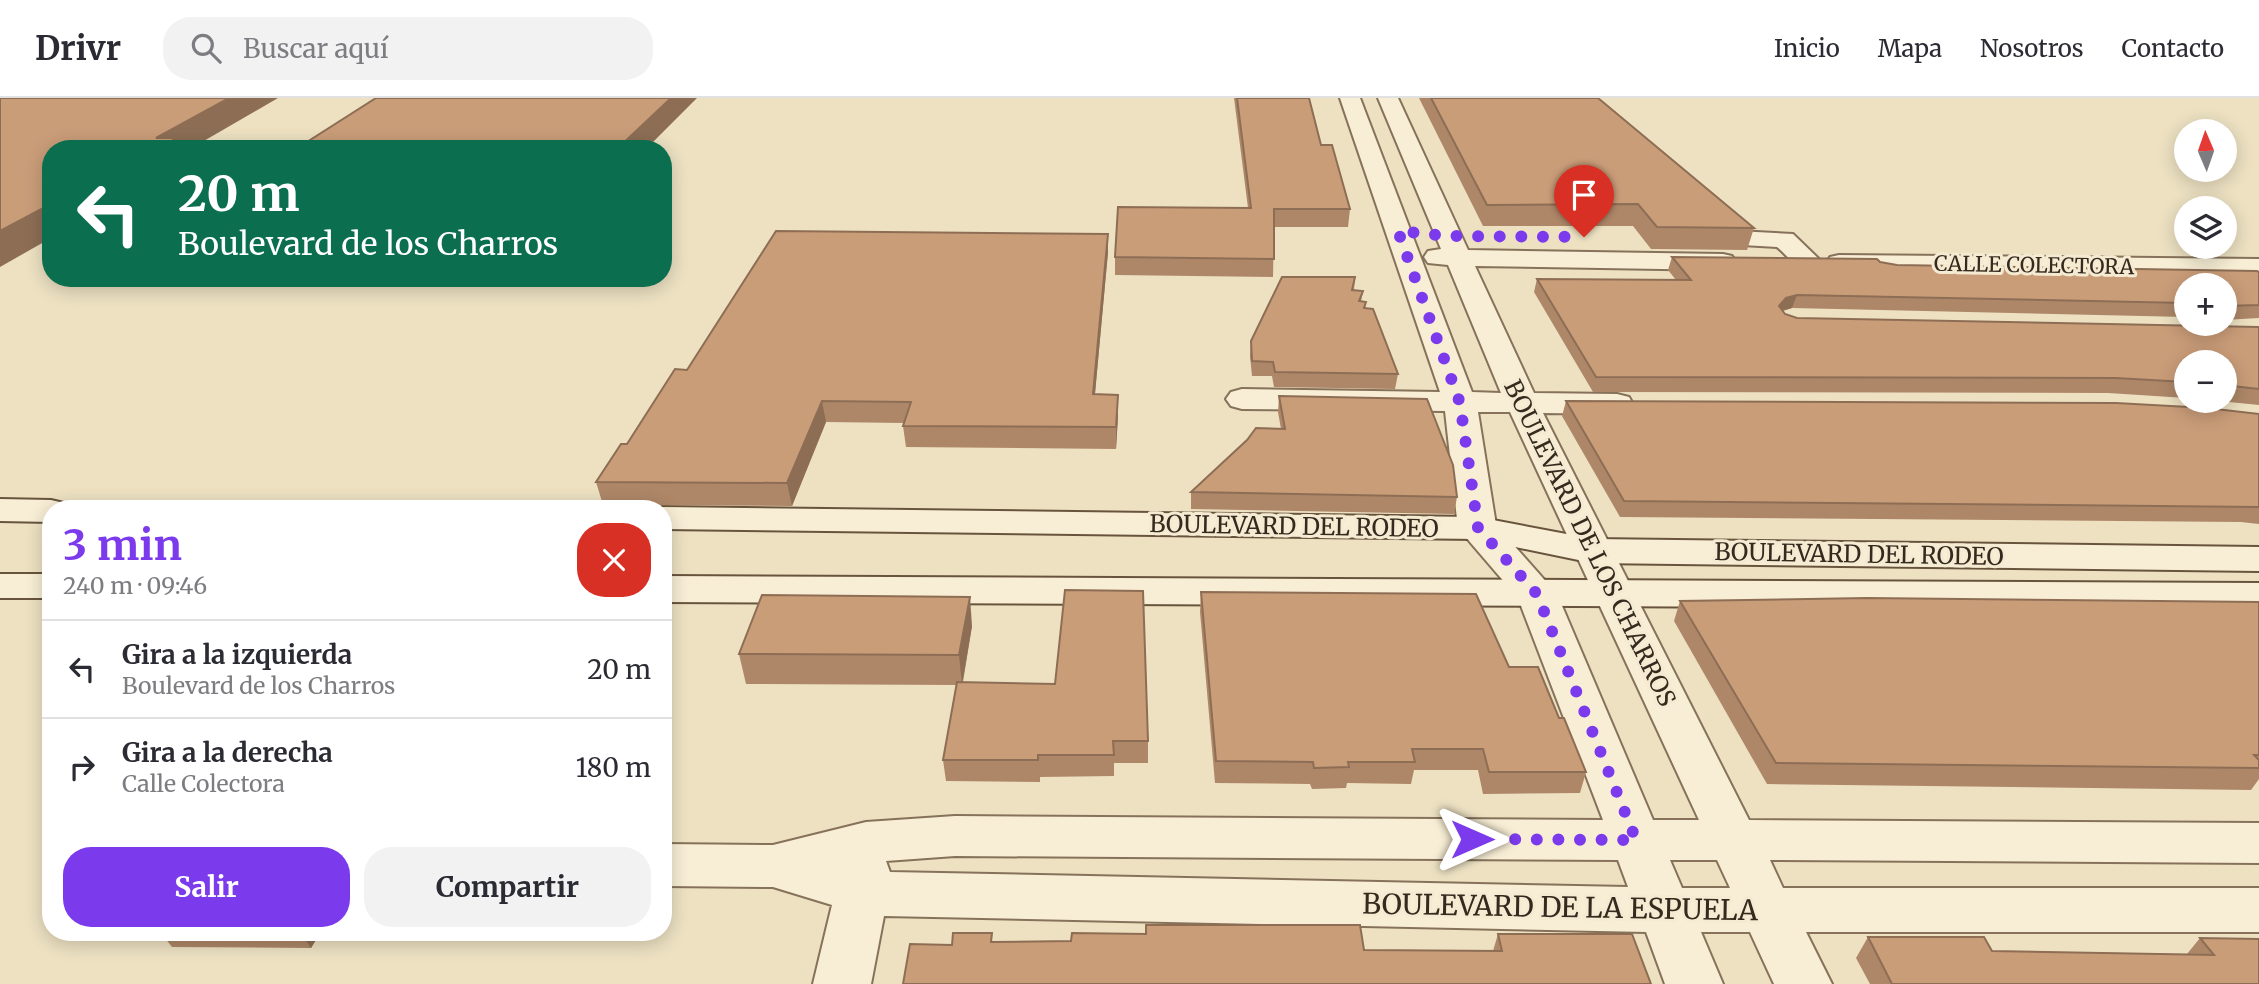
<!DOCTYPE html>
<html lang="es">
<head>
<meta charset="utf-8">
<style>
  :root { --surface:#fff; --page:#f2f2f3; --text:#2b2b33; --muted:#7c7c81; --line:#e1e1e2; --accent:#7c3aed }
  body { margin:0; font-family:Merriweather,serif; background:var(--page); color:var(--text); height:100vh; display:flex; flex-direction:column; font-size:26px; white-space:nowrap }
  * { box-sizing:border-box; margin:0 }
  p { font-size:23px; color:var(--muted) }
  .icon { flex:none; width:38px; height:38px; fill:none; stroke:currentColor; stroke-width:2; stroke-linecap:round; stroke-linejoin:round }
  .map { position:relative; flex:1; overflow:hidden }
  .sheet { position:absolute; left:42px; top:402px; width:630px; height:441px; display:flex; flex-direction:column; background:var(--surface); border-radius:28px; box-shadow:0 4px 18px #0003 }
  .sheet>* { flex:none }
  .banner { position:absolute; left:42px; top:42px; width:630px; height:147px; border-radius:28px; box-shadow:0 4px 18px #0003; background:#0b6e4f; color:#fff; overflow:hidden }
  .needle { width:46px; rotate:358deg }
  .fabs { position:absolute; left:2174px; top:21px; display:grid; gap:14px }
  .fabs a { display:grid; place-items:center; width:63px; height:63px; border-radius:50%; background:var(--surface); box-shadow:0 4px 18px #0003; font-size:35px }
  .pin { position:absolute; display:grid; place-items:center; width:60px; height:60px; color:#fff; margin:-72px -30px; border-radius:50% 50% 50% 0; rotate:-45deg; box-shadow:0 0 7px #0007 }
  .pin .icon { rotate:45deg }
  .me { position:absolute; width:77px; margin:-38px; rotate:90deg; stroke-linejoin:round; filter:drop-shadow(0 0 5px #0008) }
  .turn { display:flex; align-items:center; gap:24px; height:147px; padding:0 21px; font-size:32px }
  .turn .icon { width:91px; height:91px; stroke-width:2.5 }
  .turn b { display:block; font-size:49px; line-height:60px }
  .round { display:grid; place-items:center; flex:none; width:74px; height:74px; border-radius:28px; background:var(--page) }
  .head { display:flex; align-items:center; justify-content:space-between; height:119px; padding:0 21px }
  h1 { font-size:42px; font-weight:700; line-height:52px; color:var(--accent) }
  .cta { display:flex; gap:14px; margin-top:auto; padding:14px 21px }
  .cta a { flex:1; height:80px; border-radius:28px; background:var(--accent); color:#fff; font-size:28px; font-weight:700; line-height:80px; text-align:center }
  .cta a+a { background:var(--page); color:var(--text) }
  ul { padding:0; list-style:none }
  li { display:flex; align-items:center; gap:21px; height:98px; padding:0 21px; border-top:2px solid var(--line) }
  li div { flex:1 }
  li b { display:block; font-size:26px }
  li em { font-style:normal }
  header { display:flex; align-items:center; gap:42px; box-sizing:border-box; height:98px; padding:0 35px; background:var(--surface); border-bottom:2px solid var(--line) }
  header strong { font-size:33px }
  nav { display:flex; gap:38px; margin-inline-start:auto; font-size:24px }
  .search { width:490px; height:63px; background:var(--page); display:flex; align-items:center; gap:18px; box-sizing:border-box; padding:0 24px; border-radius:28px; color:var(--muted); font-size:26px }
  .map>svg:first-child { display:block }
</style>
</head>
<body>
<header>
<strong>Drivr</strong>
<div class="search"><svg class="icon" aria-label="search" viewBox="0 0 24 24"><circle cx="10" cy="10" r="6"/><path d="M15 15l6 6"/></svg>Buscar aquí</div>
<nav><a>Inicio</a><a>Mapa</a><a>Nosotros</a><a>Contacto</a></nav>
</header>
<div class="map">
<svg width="2259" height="886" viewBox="0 0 2259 886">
  <rect width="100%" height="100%" fill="#ede1c2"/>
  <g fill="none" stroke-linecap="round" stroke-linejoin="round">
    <g stroke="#86725a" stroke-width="4">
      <g id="street">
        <path d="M1340,0H1360L1472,294L1501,295L1448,167L1428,165L1424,159L1428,153L1441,151L1378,0H1398L1468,152L1723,156L1732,158L1736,164L1732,170L1723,172L1475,168L1534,295L1617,296L1629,299L1633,306L1629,313L1617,316L1543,315L1749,722L2259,725V765L1770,762L1783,790H2259V834H1806L1832,886H1774L1750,834H1701L1723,886H1665L1646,834L884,818L871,886H813L832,807L773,789L663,788V746L773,747L866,724L955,718L1603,722L1518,500L1458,430L1445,313L1242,311L1231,308L1226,301L1231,294L1242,291L1440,294ZM1478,314H1510L1699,722H1653L1557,496L1496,427ZM955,758L1618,762L1628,789L890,774L886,763ZM1670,762H1717L1730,790H1682Z"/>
        <path d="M1699,131L1793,136L1823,165L1819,171C1800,176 1791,161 1777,149L1690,144L1686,139L1690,134Z"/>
        <path d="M1839,157L2259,161V177L1839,173L1830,171L1826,165L1830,159Z"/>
      </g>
    </g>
    <g stroke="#68543d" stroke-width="4">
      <g id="secondary">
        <path d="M0,401L51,402L64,405L68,411H51V424L0,423Z"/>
        <path d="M663,409L1477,419L1593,441L2259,449V473L1593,465L1477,441L663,431V411H653Z"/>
        <rect x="0" y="476" width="51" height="24"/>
        <path d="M663,478L2259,485V511L663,504Z"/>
      </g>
    </g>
    <use href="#street" fill="#f8eed5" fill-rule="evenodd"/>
    <use href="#secondary" fill="#f8eed5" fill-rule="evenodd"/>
  </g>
  <g fill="#ae8768">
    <path d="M1234,0H1309L1321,47L1350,111L1348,129H1274L1273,179L1115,177V159L1248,110Z"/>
    <path d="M1419,0H1598L1754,130L1747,152L1651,151L1633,128H1483Z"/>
    <path d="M1108,136V154L1095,296L1118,318L1116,351L906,349L903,328L904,325L826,324L792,408L603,407L596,384L627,346Z"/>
    <path d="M1672,159L1880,164L1897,167L2259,174V220L2224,222V187H2186V219L1792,210L1783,213L1785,216L1797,220L2259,229V307L2219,303H2224V264H2186V300L2108,295L1593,294L1534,194L1537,181L1676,182L1668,172Z"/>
    <path d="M1355,179L1354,192L1363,193L1361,204H1366L1365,210L1398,276L1395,291L1274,289L1272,278H1252L1250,258L1251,243Z"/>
    <path d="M302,180H515L506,189L305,188Z"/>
    <path d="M1279,298L1457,399L1454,416L1191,411V394L1281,331L1278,314Z"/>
    <path d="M1566,303L2259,316V426L2241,424L1620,419L1562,318Z"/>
    <path d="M1201,494L1509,569L1559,620L1586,674L1580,695L1483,696L1478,672H1414L1411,686L1347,685L1346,690L1312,691L1310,686L1215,685L1200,514Z"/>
    <path d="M1680,503L2259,504V681L2251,692L1767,686L1674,523Z"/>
    <path d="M972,528L963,584L1148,643V665H1114V678L1040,679V684L946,683L943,662L956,587L746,586L739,556Z"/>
    <path d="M1146,827L1364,852L1493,853L1498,836L1651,886L952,847L993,844L1071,843L1146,836Z"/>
    <path d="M161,835H320L311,850L172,849Z"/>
    <path d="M1868,839L1992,853L2187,856L2200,840L2259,886H1870L1856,860Z"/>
  </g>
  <g fill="#8d6e55">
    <path d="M229,0H278L190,51H156V40Z"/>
    <path d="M671,0H697L646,51H617Z"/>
    <path d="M51,106V140L0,169V133Z"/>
    <path d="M1108,136V154L1093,317V296Z"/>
    <path d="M504,180H515L506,189Z"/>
    <path d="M1797,197L1792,210L1781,213L1779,208L1786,200Z"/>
    <path d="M1118,297V318L1116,351V329Z"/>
    <path d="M822,303L826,324L792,408L787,385Z"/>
    <path d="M970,499L972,528L962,587L959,557Z"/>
    <path d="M301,835H320L311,850Z"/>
  </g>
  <g fill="#ca9d79" stroke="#8d6e55" stroke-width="2">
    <path d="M0,0H229L156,40H177L156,51H51V106L0,133Z"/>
    <path d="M376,0H671L617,51H296Z"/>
    <path d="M1237,0H1309L1321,47H1332L1350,111H1274V161L1115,159L1118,109L1251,110Z"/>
    <path d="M1431,0H1598L1754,130L1657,129L1638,106L1487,107Z"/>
    <path d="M776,133L1108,136L1093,296L1118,297L1116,329L903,328L911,304L822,303L787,385L596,384L621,346H627L675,271L687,272Z"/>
    <path d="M1672,159L1877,161L1880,164L1897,167L2257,173L2259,174V207L2224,208V187H2186V205L1797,197L1786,200L1779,208L1785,216L1797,220L2259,229V291L2224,287V264H2186V284L2116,280L1596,279L1537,181L1691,182Z"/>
    <path d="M1282,179H1355L1352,192L1363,193L1359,203L1366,204L1364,210L1373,211L1398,276L1275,274L1273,264L1252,263L1251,243Z"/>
    <path d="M1279,298L1427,301L1453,367L1457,399L1191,394L1247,342L1256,330L1285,331Z"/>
    <path d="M1566,303L2116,305L2207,310L2259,316V409L1624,403Z"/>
    <path d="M1065,492L1143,493L1148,643H1113L1114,657H1038V662H943L957,584L1055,586Z"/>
    <path d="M1201,494L1476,496L1509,569H1538L1559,620H1564L1586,674H1489L1483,651H1412L1415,664H1348L1349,669L1314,670L1313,664L1216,663Z"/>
    <path d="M762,497L970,499L959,557L739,556Z"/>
    <path d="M1867,500L2259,504V657H2254L2259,662V670L1776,665L1680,503Z"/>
    <path d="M1146,827H1360L1364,852L1502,853L1498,836H1632L1651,886H903L910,846L952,847L953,835H992L991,844L1071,843L1072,835L1146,836Z"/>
    <path d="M1868,839H1984L1992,853L2214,857L2200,840L2259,841V886H1892Z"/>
  </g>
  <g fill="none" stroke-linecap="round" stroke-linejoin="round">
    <path stroke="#7c3aed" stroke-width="12" stroke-dasharray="0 21.6" d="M1472,741L1636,742L1537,496L1478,430L1460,305L1398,133L1448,138L1584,139"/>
  </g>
  <g text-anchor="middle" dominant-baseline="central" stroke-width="6" stroke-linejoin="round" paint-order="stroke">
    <g font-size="21" fill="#362a1e" stroke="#f4ebd2">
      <text transform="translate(2034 167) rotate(1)">CALLE COLECTORA</text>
    </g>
    <g font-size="24" fill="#362a1e" stroke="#f4ebd2">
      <text transform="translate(1294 428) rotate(1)">BOULEVARD DEL RODEO</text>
      <text transform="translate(1590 445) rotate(64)">BOULEVARD DE LOS CHARROS</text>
      <text transform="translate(1859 456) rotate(1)">BOULEVARD DEL RODEO</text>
    </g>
    <g font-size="28" fill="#362a1e" stroke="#f4ebd2">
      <text transform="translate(1560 809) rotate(1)">BOULEVARD DE LA ESPUELA</text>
    </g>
  </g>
</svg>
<div class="fabs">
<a><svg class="needle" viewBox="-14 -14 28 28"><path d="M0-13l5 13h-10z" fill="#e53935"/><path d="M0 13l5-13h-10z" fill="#7c7c81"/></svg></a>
<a><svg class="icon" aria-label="layers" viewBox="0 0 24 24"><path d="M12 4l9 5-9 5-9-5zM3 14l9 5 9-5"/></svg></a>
<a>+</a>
<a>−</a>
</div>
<div class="pin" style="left:1584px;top:139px;background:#d93025"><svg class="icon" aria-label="arrive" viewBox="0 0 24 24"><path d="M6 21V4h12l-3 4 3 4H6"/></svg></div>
<svg class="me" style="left:1472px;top:741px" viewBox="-20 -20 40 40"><path d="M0-17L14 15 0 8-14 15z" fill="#7c3aed" stroke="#fff" stroke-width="4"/></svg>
<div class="banner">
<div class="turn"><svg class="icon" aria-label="left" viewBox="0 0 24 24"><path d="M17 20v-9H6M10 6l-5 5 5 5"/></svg><div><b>20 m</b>Boulevard de los Charros</div></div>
</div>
<section class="sheet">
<div class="head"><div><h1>3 min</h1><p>240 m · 09:46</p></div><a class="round" style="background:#d93025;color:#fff"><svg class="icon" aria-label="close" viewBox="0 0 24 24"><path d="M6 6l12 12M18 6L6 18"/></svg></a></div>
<ul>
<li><svg class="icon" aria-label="left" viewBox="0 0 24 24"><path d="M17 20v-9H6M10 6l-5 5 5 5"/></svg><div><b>Gira a la izquierda</b><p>Boulevard de los Charros</p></div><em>20 m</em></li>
<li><svg class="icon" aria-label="right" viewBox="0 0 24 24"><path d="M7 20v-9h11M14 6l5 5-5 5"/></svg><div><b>Gira a la derecha</b><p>Calle Colectora</p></div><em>180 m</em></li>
</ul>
<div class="cta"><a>Salir</a><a>Compartir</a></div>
</section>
</div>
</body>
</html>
